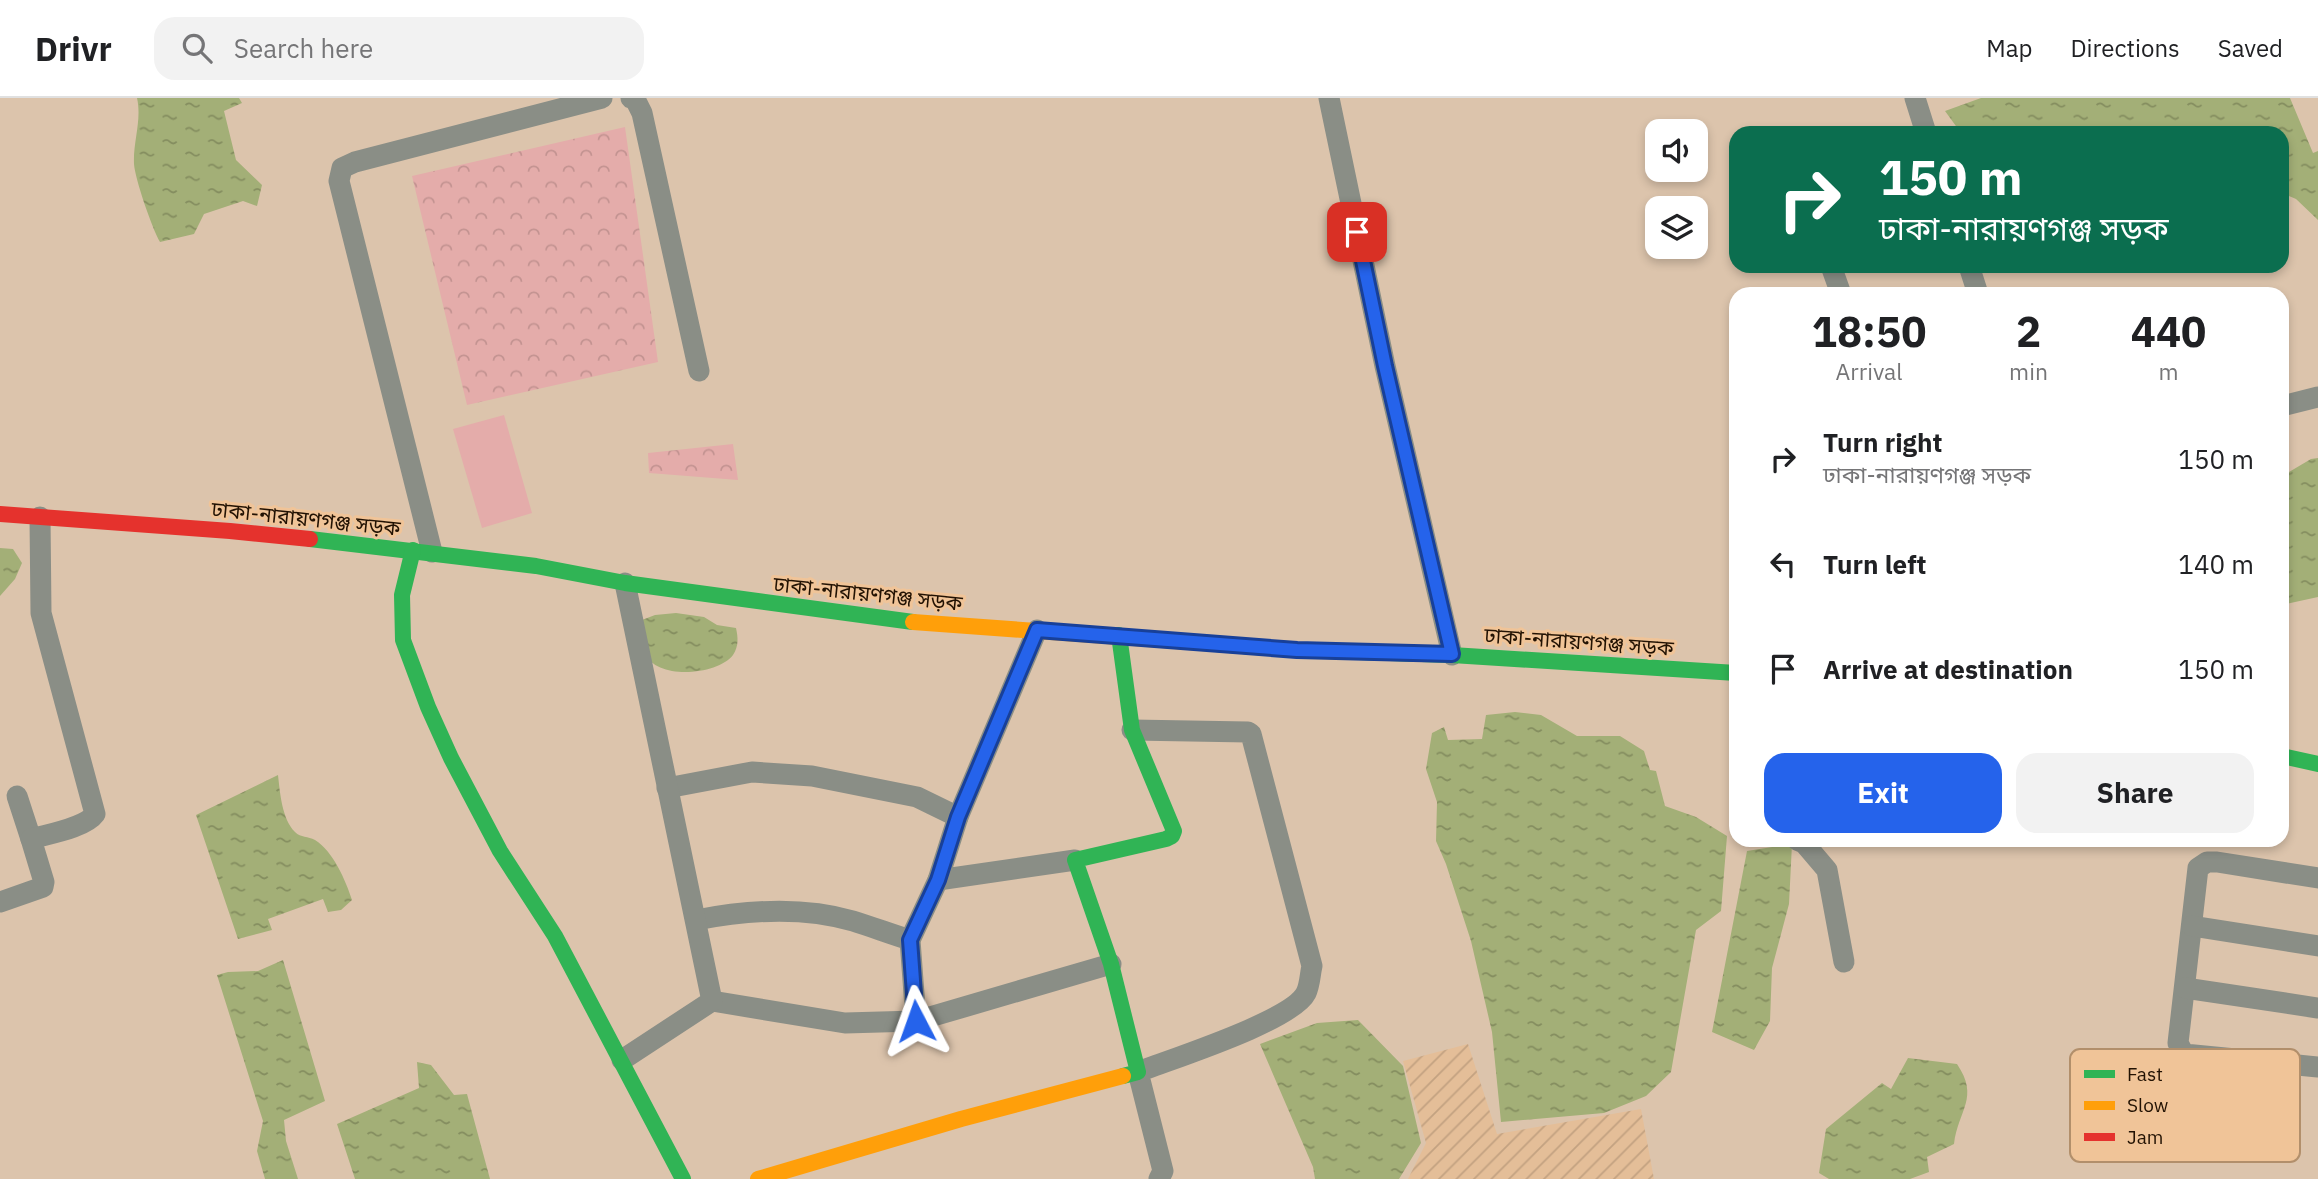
<!DOCTYPE html>
<html lang="en">
<head>
<meta charset="utf-8">
<style>
  :root { --surface:#fff; --page:#f2f2f2; --text:#202124; --muted:#757577; --line:#e0e0e0; --accent:#2563eb }
  body { margin:0; font-family:"IBM Plex Sans","Noto Sans Bengali",sans-serif; background:var(--page); color:var(--text); height:100vh; display:flex; flex-direction:column; font-size:26px; white-space:nowrap }
  * { box-sizing:border-box; margin:0 }
  p { font-size:23px; color:var(--muted) }
  .icon { flex:none; width:38px; height:38px; fill:none; stroke:currentColor; stroke-width:2; stroke-linecap:round; stroke-linejoin:round }
  .map { position:relative; flex:1; overflow:hidden }
  .side { position:absolute; left:1729px; top:189px; width:560px; height:560px; display:flex; flex-direction:column; background:var(--surface); border-radius:21px; box-shadow:0 4px 10px #0003 }
  .side>* { flex:none }
  .banner { position:absolute; left:1729px; top:28px; width:560px; height:147px; border-radius:21px; box-shadow:0 4px 10px #0003; background:#0b6e4f; color:#fff; overflow:hidden }
  .tools { position:absolute; left:1645px; top:21px; display:grid; gap:14px }
  .tools a { display:grid; place-items:center; width:63px; height:63px; border-radius:14px; background:var(--surface); box-shadow:0 4px 10px #0003; font-size:35px }
  .pin { position:absolute; display:grid; place-items:center; width:60px; height:60px; color:#fff; margin:-30px; border-radius:14px; box-shadow:0 4px 10px #0006 }
  .me { position:absolute; width:77px; margin:-38px; rotate:356deg; stroke-linejoin:round; filter:drop-shadow(0 0 5px #0008) }
  .turn { display:flex; align-items:center; gap:24px; height:147px; padding:0 35px; font-size:32px }
  .turn .icon { width:91px; height:91px; stroke-width:2.5 }
  .turn b { display:block; font-size:49px; line-height:60px }
  .eta { display:flex; justify-content:space-evenly; align-items:center; height:119px; text-align:center }
  .eta b { font-size:42px; font-weight:700; line-height:49px }
  .button { display:flex; gap:14px; margin-top:auto; padding:14px 35px }
  .button a { flex:1; height:80px; border-radius:21px; background:var(--accent); color:#fff; font-size:28px; font-weight:700; line-height:80px; text-align:center }
  .button a+a { background:var(--page); color:var(--text) }
  ul { padding:0; list-style:none }
  li { display:flex; align-items:center; gap:21px; height:105px; padding:0 35px }
  li div { flex:1 }
  li b { display:block; font-size:26px }
  li em { font-style:normal }
  header { display:flex; align-items:center; gap:42px; box-sizing:border-box; height:98px; padding:0 35px; background:var(--surface); border-bottom:2px solid var(--line) }
  header strong { font-size:33px }
  nav { display:flex; gap:38px; margin-inline-start:auto; font-size:24px }
  .search { width:490px; height:63px; background:var(--page); display:flex; align-items:center; gap:18px; box-sizing:border-box; padding:0 24px; border-radius:21px; color:var(--muted); font-size:26px }
  .map>svg:first-child { display:block }
</style>
</head>
<body>
<header>
<strong>Drivr</strong>
<div class="search"><svg class="icon" aria-label="search" viewBox="0 0 24 24"><circle cx="10" cy="10" r="6"/><path d="M15 15l6 6"/></svg>Search here</div>
<nav><a>Map</a><a>Directions</a><a>Saved</a></nav>
</header>
<div class="map">
<svg width="2318" height="1081" viewBox="0 0 2318 1081">
  <defs>
    <pattern id="industrial-furrows" width="10" height="10" patternUnits="userSpaceOnUse" patternTransform="scale(1.75)"><rect width="10" height="10" fill="#e4be98"/><path d="M-1 1l2-2M0 10L10 0M9 11l2-2" fill="none" stroke="#c3a281"/></pattern>
    <pattern id="park-crowns" width="20" height="18" patternUnits="userSpaceOnUse" patternTransform="scale(1.75)"><rect width="20" height="18" fill="#e4acaa"/><path d="M2 6a3 3 0 1 1 6 0M12 15a3 3 0 1 1 6 0" fill="none" stroke="#c39391"/></pattern>
    <pattern id="water-ripples" width="26" height="14" patternUnits="userSpaceOnUse" patternTransform="scale(1.75)"><rect width="26" height="14" fill="#a3af77"/><path d="M2 4q2-2 4 0t4 0M15 11q2-2 4 0t4 0" fill="none" stroke="#848d5f"/></pattern>
  </defs>
  <rect width="100%" height="100%" fill="#dcc4ac"/>
  <path fill="url(#industrial-furrows)" d="M1468,946L1497,1036L1641,1011L1654,1081H1408L1426,1045L1403,963Z"/>
  <g fill="url(#park-crowns)">
    <path d="M625,29L658,264L467,307L412,78Z"/>
    <path d="M733,346L738,382L649,375L648,355Z"/>
  </g>
  <path fill="#e4acaa" d="M504,317L532,415L482,430L453,331Z"/>
  <g fill="url(#water-ripples)">
    <path d="M137,0H239L242,5L224,13L236,62L262,87L257,108L243,103L204,116L194,136L160,144C152,130 135,81 134,66C133,43 142,22 137,0Z"/>
    <path d="M1981,0H2290L2313,55L2318,53V122L2296,101L2282,95V35H1961L1945,13Z"/>
    <path d="M2318,360V499L2282,507V378L2311,361Z"/>
    <path d="M0,450L13,451L22,465L15,481L0,498Z"/>
    <path d="M676,515L704,519L717,527L736,530C738,539 739,548 733,557C718,577 656,583 645,555C641,547 643,532 642,522L655,517Z"/>
    <path d="M1515,614L1541,617L1577,638H1620L1644,653L1650,672L1656,673L1665,708L1696,719L1727,738L1721,813L1696,832L1671,974L1646,998L1604,1015L1501,1024L1492,934L1471,843L1446,766L1436,743L1437,704L1426,671L1432,635L1444,629L1448,642L1482,641L1486,617Z"/>
    <path d="M278,677C280,695 282,721 295,734C301,740 308,738 315,742C333,753 346,783 352,802L341,812L328,814L323,801L268,821L272,832L238,841L196,717Z"/>
    <path d="M1792,746L1789,806L1772,870L1770,923L1754,952L1712,934L1747,753Z"/>
    <path d="M283,862L325,1003L284,1022L286,1043L298,1081H265L257,1053L263,1023L217,877L228,874L258,873Z"/>
    <path d="M1358,922L1403,968L1421,1045L1399,1081H1315L1313,1069L1260,946L1317,925Z"/>
    <path d="M1908,960L1957,966C1980,1000 1958,1012 1954,1046L1927,1059L1929,1074L1910,1081H1829L1819,1075L1826,1031L1882,985L1891,991Z"/>
    <path d="M417,964L431,967L454,997L467,996L490,1081H355L337,1026L419,990Z"/>
  </g>
  <g fill="none" stroke-linecap="round" stroke-linejoin="round">
    <g stroke="#8a8e86" stroke-width="21">
      <path d="M631,0L635,1L642,15L699,273"/>
      <path d="M1329,0L1385,268L1452,557"/>
      <path d="M1915,0L1926,35"/>
      <path d="M1831,168L1841,196"/>
      <path d="M1969,168L1978,196"/>
      <path d="M2282,308L2318,299"/>
      <path d="M432,454L339,83L342,70L355,64L602,0"/>
      <path d="M1037,532L958,719L938,782L1075,762"/>
      <path d="M1132,632L1248,634L1251,636L1312,868C1310,876 1310,887 1306,895C1292,923 1171,961 1138,974L1163,1073L1159,1081"/>
      <path d="M667,690L752,674L812,678L917,699L958,719"/>
      <path d="M17,698L31,741"/>
      <path d="M1797,742L1804,745L1827,772L1844,864"/>
      <path d="M2318,780L2217,764H2207L2198,770L2178,945L2184,956L2318,969"/>
      <path d="M0,804L43,789L44,784L31,741C48,736 85,730 95,716L41,515L40,419"/>
      <path d="M696,822C747,812 802,808 853,823C872,829 891,836 910,842"/>
      <path d="M2192,828L2318,848"/>
      <path d="M2185,890L2318,910"/>
      <path d="M712,903L845,925L916,923L1111,866"/>
      <path d="M916,923L910,842L938,782"/>
      <path d="M622,962L712,903L625,485"/>
    </g>
    <g stroke="#30b455" stroke-width="16">
      <path d="M310,441L536,468L625,485L913,524"/>
      <path d="M413,452L402,497L403,542L428,609L451,660L500,753L555,838L683,1081"/>
      <path d="M1119,537L1132,632L1174,733L1172,738L1166,741L1075,762L1111,866L1138,974L1123,978"/>
      <path d="M1216,546L1297,552L1452,557L1736,575"/>
      <path d="M2282,658L2318,666"/>
    </g>
    <g stroke="#ff9f0a" stroke-width="16">
      <path d="M913,524L1216,546"/>
      <path d="M758,1081L961,1021L1123,978"/>
    </g>
    <path stroke="#e5322d" stroke-width="16" d="M0,416L230,433L310,441"/>
  </g>
  <g fill="none" stroke-linecap="round" stroke-linejoin="round">
    <g stroke="#184099" stroke-width="18">
      <path id="route" d="M916,923L910,842L938,782L958,719L1037,532L1297,552L1452,556L1385,268L1357,134"/>
    </g>
    <use href="#route" stroke="#2563eb" stroke-width="12"/>
  </g>
  <g text-anchor="middle" dominant-baseline="central" stroke-width="6" stroke-linejoin="round" paint-order="stroke">
    <g font-size="21" fill="#221203" stroke="#f0c498">
      <text transform="translate(306 420) rotate(6)">ঢাকা-নারায়ণগঞ্জ সড়ক</text>
      <text transform="translate(868 495) rotate(6)">ঢাকা-নারায়ণগঞ্জ সড়ক</text>
      <text transform="translate(1579 543) rotate(4)">ঢাকা-নারায়ণগঞ্জ সড়ক</text>
    </g>
  </g>
  <rect x="2070" y="951" width="230" height="113" rx="10" fill="#f0c498" stroke="#b28f6b" stroke-width="2"/>
  <rect x="2084" y="972" width="31" height="8" fill="#30b455"/>
  <rect x="2084" y="1003" width="31" height="9" fill="#ff9f0a"/>
  <rect x="2084" y="1035" width="31" height="8" fill="#e5322d"/>
  <g font-size="19" fill="#221203">
    <text x="2127" y="983">Fast</text>
    <text x="2127" y="1014">Slow</text>
    <text x="2127" y="1046">Jam</text>
  </g>
</svg>
<div class="tools">
<a><svg class="icon" aria-label="sound" viewBox="0 0 24 24"><path d="M4 9h4l5-4v14l-5-4H4zM17 9q2 3 0 6"/></svg></a>
<a><svg class="icon" aria-label="layers" viewBox="0 0 24 24"><path d="M12 4l9 5-9 5-9-5zM3 14l9 5 9-5"/></svg></a>
</div>
<div class="pin" style="left:1357px;top:134px;background:#d93025"><svg class="icon" aria-label="arrive" viewBox="0 0 24 24"><path d="M6 21V4h12l-3 4 3 4H6"/></svg></div>
<svg class="me" style="left:916px;top:923px" viewBox="-20 -20 40 40"><path d="M0-17L14 15 0 8-14 15z" fill="#2563eb" stroke="#fff" stroke-width="4"/></svg>
<div class="banner">
<div class="turn"><svg class="icon" aria-label="right" viewBox="0 0 24 24"><path d="M7 20v-9h11M14 6l5 5-5 5"/></svg><div><b>150 m</b>ঢাকা-নারায়ণগঞ্জ সড়ক</div></div>
</div>
<section class="side">
<div class="eta">
<div><b>18:50</b><p>Arrival</p></div>
<div><b>2</b><p>min</p></div>
<div><b>440</b><p>m</p></div>
</div>
<ul>
<li><svg class="icon" aria-label="right" viewBox="0 0 24 24"><path d="M7 20v-9h11M14 6l5 5-5 5"/></svg><div><b>Turn right</b><p>ঢাকা-নারায়ণগঞ্জ সড়ক</p></div><em>150 m</em></li>
<li><svg class="icon" aria-label="left" viewBox="0 0 24 24"><path d="M17 20v-9H6M10 6l-5 5 5 5"/></svg><div><b>Turn left</b></div><em>140 m</em></li>
<li><svg class="icon" aria-label="arrive" viewBox="0 0 24 24"><path d="M6 21V4h12l-3 4 3 4H6"/></svg><div><b>Arrive at destination</b></div><em>150 m</em></li>
</ul>
<div class="button"><a>Exit</a><a>Share</a></div>
</section>
</div>
</body>
</html>
